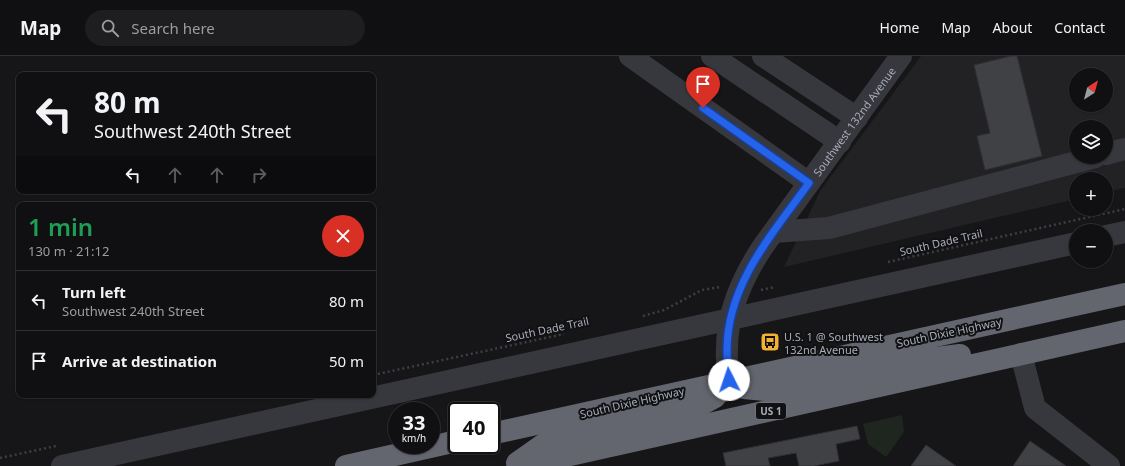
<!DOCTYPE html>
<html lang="en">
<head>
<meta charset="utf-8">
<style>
  :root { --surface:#101012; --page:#1e1e20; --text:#f1f3f6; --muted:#9c9d9f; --line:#303032 }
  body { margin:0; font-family:"Noto Sans",sans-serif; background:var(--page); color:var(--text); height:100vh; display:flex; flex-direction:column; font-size:15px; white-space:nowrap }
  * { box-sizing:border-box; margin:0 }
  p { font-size:13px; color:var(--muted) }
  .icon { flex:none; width:22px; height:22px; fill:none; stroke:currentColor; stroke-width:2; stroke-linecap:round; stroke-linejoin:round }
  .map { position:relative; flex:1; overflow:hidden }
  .panel { position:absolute; left:16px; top:146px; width:360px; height:196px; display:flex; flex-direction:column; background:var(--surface); border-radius:8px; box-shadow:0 1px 3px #0004,0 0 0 1px var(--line) }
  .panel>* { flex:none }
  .banner { position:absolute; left:16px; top:16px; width:360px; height:122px; border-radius:8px; box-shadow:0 1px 3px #0004,0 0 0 1px var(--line); background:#101012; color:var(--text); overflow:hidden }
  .needle { width:26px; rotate:36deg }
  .tools { position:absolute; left:1069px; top:12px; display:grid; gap:8px }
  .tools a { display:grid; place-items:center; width:44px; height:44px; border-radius:50%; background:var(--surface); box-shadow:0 1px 3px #0004,0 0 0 1px var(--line); font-size:20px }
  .speed { position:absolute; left:388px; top:346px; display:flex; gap:8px; font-size:20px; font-weight:700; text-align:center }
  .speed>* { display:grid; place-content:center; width:52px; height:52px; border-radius:50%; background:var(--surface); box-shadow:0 1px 3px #0004,0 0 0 1px var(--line); line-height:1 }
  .speed small { font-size:10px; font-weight:400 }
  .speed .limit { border:2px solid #111; border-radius:6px; background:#fff; color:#111 }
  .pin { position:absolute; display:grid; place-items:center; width:34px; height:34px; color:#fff; margin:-41px -17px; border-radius:50% 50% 50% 0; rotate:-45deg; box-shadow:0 0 4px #0007 }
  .pin .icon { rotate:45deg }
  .me { position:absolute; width:44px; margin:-22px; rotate:356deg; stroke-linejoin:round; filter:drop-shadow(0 0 3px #0008) }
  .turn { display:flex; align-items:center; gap:14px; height:84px; padding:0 12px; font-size:18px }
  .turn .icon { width:52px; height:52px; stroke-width:2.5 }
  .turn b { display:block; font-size:28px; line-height:34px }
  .lanes { display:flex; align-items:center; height:38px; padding:0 12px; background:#0003; justify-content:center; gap:20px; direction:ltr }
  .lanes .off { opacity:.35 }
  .round { display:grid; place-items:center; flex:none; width:42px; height:42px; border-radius:21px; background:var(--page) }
  .head { display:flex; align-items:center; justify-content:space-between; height:68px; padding:0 12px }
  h1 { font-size:24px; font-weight:600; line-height:30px; color:#1e9e55 }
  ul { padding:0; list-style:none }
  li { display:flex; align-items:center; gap:12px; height:60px; padding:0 12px; border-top:1px solid var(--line) }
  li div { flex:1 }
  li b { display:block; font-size:15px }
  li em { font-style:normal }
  header { display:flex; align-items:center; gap:24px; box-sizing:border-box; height:56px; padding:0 20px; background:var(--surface); border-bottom:1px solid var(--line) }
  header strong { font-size:19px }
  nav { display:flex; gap:22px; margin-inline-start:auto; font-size:14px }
  .search { width:280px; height:36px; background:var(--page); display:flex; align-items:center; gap:10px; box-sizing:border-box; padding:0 14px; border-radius:22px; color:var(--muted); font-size:15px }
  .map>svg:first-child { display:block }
</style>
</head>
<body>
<header>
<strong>Map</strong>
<div class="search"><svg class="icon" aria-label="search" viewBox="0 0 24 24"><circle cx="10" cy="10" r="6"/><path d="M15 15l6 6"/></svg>Search here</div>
<nav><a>Home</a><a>Map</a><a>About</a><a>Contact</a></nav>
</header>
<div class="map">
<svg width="1125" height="410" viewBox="0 0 1125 410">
  <rect width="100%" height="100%" fill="#161618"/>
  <path fill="#222225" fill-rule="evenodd" d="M921,0H1125V132L1106,136V123H1076V143L784,211L820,135ZM1076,19H1106V49H1076ZM1076,71H1106V101H1076Z"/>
  <path fill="#1e261f" d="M902,359L904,376L886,401L868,388L863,368Z"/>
  <g fill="#404145" stroke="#303034">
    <path d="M1011,0H1017L1042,100L985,114L977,80L990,77L974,9Z"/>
    <path d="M857,370L860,383L836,388L839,405L814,410H799L796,397L768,402L770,410H726L723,397Z"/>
    <path d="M1030,385L1066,410H1013Z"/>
    <path d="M926,389L956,410H911Z"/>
  </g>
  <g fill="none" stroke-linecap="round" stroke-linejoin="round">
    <g stroke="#3d3f44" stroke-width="2.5" stroke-dasharray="2 3" stroke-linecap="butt">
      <path d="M888,206L1125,153"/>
      <path d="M761,234L775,231"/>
      <path d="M643,260L664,254L702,234L720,231"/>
      <path d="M373,319L564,278"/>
      <path d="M0,402L56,390"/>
    </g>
    <g stroke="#37383d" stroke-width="22">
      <path d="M630,0L809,127"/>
      <path d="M712,0L840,86"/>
      <path d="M763,0L857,62"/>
      <path d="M1106,98L1125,93"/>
      <path d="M774,176L829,172L1095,101"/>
      <path d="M1106,180L1125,176"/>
      <path d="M1021,298L1035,352L1109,410"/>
      <path id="s1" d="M729,324C728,314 726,304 727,293C727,256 743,220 764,189L901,0"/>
      <path d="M62,410L1076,187"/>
    </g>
    <g stroke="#63666e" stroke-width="22">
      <path d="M729,324L744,332L776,335L904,306L960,299"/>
      <path d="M491,378L1125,238"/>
      <path d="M517,407L544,388L693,353L715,341L729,324"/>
      <path d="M346,410L457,385"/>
      <path d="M521,410L1125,275"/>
    </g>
  </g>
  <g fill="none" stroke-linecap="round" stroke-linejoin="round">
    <g stroke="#184099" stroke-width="10">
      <path id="route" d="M703,52L809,127C773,177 727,228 727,294C727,304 728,314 729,324"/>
    </g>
    <use href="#route" stroke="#2563eb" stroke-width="7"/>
  </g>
  <defs>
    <g id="bus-square" transform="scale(1)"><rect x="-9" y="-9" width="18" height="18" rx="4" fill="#f2b134" stroke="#111113"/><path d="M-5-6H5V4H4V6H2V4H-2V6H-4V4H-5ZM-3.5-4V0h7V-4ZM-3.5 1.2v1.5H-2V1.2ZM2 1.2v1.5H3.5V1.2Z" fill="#111"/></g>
  </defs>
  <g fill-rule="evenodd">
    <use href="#bus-square" x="770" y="286"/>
  </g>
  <g text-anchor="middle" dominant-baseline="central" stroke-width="4" stroke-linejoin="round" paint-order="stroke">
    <rect fill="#111113" stroke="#7b7e86" stroke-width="1" x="756" y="347" width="30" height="16" rx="3"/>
    <g font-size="10" font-weight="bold" fill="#a8adb8">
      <text x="771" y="355">US 1</text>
    </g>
    <g font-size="11" fill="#a8adb8" stroke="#111113">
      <text stroke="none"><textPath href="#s1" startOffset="296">Southwest 132nd Avenue</textPath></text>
      <text transform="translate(941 186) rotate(-13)">South Dade Trail</text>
      <text transform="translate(547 273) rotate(-12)">South Dade Trail</text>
      <text transform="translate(949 276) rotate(-12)">South Dixie Highway</text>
      <text transform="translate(632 346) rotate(-13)">South Dixie Highway</text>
    </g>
    <g font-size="11" fill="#a8adb8" stroke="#111113" text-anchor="start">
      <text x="784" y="280">U.S. 1 @ Southwest<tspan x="784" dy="13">132nd Avenue</tspan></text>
    </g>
  </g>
</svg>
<div class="tools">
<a><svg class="needle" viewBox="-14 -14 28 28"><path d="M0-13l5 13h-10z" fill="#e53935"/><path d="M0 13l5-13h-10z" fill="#9c9d9f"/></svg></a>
<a><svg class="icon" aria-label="layers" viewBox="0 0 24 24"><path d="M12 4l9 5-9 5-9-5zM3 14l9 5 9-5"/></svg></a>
<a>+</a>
<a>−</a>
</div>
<div class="speed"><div>33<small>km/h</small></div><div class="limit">40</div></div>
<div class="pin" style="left:703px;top:52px;background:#d93025"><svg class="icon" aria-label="arrive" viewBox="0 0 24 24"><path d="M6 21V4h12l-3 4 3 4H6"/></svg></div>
<svg class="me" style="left:729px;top:324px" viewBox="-20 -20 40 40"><circle r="19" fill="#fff"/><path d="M0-13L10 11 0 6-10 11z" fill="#2563eb"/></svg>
<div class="banner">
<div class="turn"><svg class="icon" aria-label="left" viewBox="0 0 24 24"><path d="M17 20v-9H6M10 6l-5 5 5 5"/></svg><div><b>80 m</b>Southwest 240th Street</div></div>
<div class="lanes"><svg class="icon" aria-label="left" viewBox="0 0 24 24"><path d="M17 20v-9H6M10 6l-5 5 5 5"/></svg><svg class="icon off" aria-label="ahead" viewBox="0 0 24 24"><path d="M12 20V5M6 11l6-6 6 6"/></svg><svg class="icon off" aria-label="ahead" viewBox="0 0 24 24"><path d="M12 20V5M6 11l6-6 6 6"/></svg><svg class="icon off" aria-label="right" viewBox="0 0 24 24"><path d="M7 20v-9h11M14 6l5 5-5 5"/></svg></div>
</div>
<section class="panel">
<div class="head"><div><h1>1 min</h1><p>130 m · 21:12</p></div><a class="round" style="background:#d93025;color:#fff"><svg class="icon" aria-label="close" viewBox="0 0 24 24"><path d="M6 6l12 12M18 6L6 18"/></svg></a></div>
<ul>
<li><svg class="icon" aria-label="left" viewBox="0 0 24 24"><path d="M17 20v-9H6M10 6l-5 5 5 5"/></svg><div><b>Turn left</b><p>Southwest 240th Street</p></div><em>80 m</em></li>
<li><svg class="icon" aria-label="arrive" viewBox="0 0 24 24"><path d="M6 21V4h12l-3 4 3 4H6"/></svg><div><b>Arrive at destination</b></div><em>50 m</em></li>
</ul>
</section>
</div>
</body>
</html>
